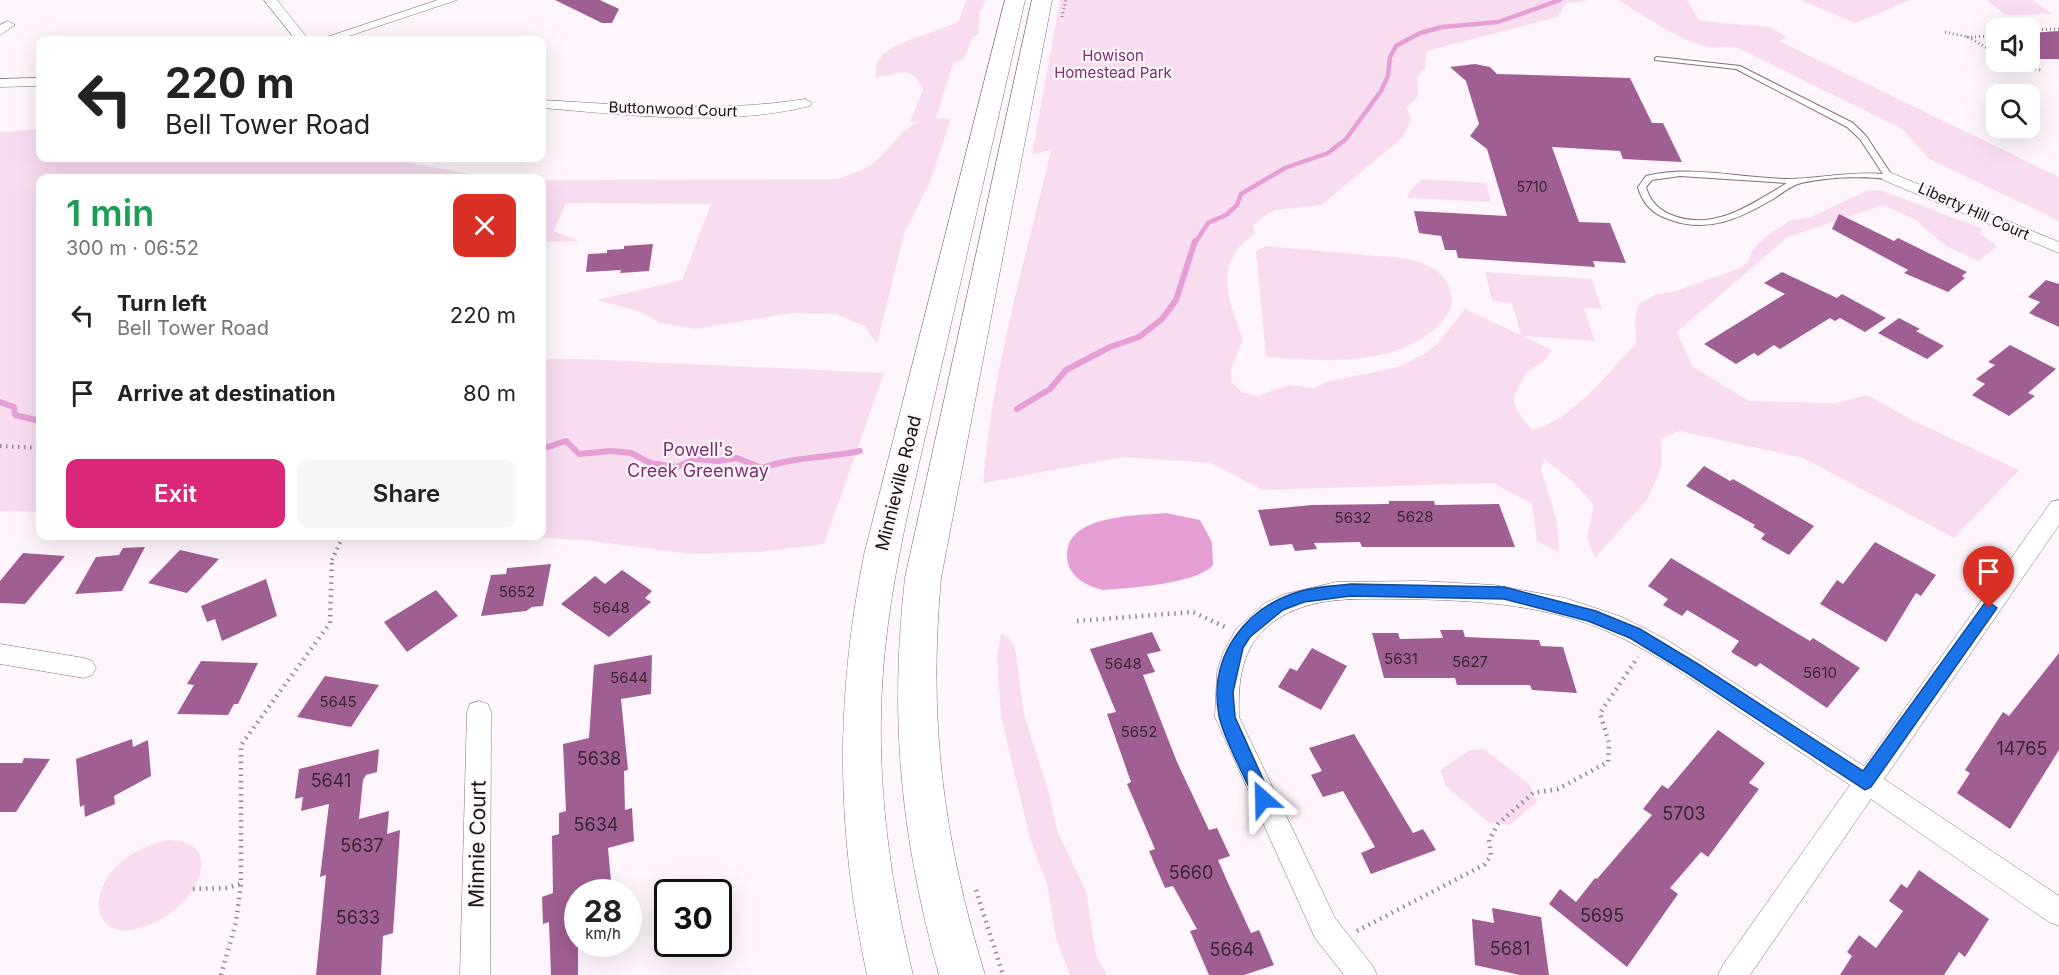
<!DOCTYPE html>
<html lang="en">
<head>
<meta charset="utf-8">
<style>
  :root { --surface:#fff; --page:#f6f6f6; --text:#222; --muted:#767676; --accent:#db2777 }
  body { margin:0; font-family:Inter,sans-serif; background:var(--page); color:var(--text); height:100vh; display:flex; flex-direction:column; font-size:22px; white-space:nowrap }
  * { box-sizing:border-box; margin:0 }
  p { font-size:20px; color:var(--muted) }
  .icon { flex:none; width:33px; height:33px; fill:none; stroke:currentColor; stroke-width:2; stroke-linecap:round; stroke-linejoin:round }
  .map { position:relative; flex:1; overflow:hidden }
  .side { position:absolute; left:36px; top:174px; width:510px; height:366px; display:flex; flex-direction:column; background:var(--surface); border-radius:12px; box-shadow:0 6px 24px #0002 }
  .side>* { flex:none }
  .hud { position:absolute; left:36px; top:36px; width:510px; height:126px; border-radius:12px; box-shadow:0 6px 24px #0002; background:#fff; color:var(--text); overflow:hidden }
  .controls { position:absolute; left:1986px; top:18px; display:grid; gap:12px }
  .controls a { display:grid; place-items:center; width:54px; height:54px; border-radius:12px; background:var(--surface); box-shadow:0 6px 24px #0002; font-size:30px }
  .speed { position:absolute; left:564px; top:879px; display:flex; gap:12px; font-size:30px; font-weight:700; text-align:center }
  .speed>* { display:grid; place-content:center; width:78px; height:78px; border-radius:50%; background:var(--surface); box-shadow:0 6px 24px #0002; line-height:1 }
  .speed small { font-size:15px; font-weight:400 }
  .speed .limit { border:3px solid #111; border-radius:9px; background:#fff; color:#111 }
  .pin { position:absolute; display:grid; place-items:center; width:51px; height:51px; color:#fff; margin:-62px -26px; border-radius:50% 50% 50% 0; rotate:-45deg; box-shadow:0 0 6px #0007 }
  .pin .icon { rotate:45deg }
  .me { position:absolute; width:66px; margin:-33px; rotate:335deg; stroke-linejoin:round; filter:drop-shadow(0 0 4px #0008) }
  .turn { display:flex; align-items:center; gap:21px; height:126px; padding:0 30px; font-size:27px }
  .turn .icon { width:78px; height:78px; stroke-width:2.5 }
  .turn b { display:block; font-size:42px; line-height:51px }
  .round { display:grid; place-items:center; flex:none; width:63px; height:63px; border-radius:12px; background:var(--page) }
  .summary { display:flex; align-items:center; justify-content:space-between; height:102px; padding:0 30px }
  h1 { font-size:36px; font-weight:600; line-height:45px; color:#1e9e55 }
  .primary-button { display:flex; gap:12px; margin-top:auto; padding:12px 30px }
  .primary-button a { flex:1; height:69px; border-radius:12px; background:var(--accent); color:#fff; font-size:24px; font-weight:600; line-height:69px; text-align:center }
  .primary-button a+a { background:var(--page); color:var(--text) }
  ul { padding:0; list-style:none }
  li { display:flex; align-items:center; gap:18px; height:78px; padding:0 30px }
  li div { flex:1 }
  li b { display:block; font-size:22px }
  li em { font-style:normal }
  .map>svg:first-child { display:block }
</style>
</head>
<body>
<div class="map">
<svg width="2059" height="975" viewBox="0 0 2059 975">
  <rect width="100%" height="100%" fill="#fff5fc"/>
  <g fill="#f8ddf1">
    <path d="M966,0H986L980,12L978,34L972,38L964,59L954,62L936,118L951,119L929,184L904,234L877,344L864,326L836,314L792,313L695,329L661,323L641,312L597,300L682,280L711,204L566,203L554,231L579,241L542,242V180L838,179C849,174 863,171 872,164C888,152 904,125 921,121L910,122L923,90C911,60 896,78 875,77C876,72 876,67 877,63C886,41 939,33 959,21Z"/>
    <path d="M1060,0H1591L1566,3L1558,17L1427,51L1425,69L1417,78L1418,96L1407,107L1411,120L1403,137L1322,205L1275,210L1261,218L1253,226L1255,233C1248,239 1239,246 1235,253C1217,281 1235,313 1243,340L1231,369V382L1242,392L1258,396L1288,385L1314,388L1326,382L1398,367L1424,354L1438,343L1465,309L1521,335L1512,303L1492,301L1485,272L1592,279L1602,309L1584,308L1595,341L1523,336L1552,350L1543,362L1526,373L1514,396L1516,410L1532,430C1574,419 1606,374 1636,344L1635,317L1639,304L1655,295L1675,291L1740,268L1749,260L1752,250L1764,238L1789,221L1811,217L1868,190L1883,191L1983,229L1979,233L1997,246L1978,261L1946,246L1914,219L1883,205L1788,237L1677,332L1692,366L1749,401L1835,403L1867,395L1912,420L2019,470L1954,538L1803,458L1679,431L1661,439L1662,465L1647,500L1595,558L1587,538L1594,505L1571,480L1544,459L1541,471L1557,521L1559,553L1537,541L1532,504L1493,483L1262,490L1211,463L1124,457L983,483C992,371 1025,260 1051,150L1032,155Z"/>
    <path d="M1618,0H1687L1700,21L1770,27L1787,37L1779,41L2059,177V221L1929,159L1902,129L1890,123L1740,49C1728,45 1715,49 1703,46C1673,37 1645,16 1618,0Z"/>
    <path d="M1800,0H1910L1856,23Z"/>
    <path d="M1986,0H2033L2052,14L2006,15Z"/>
    <path d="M40,129V158H383L491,178H40V512L0,511V132Z"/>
    <path d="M1422,179L1486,183L1491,202L1407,198L1409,192Z"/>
    <path d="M1266,246C1300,249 1333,252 1366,255C1387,257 1410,256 1429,266C1443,273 1452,285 1452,301C1452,311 1443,321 1436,328C1390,368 1322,361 1266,357L1256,251Z"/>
    <path d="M542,359H581L884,373L824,544L761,552L690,554L591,541L518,536H542Z"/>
    <path d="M1001,633L1007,636L1015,647L1024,714L1047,787L1058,833L1086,891L1096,955L1107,975H1070L1056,938L1047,884L1030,839L1001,716L997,657Z"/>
    <path d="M1484,749L1530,785L1537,802L1510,825L1489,823L1445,785L1441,770L1469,750Z"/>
    <path d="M167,840C212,840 208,876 183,902C172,914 157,923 141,928C99,940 87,905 110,874C124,855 145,845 167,840Z"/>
  </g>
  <path fill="#e59fd5" d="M1166,513L1200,520L1212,542L1213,565C1197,584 1129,588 1103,590C1088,586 1072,579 1068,563C1058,514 1136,516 1166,513Z"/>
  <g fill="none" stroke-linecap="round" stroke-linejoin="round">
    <path stroke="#e59fd5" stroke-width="4.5" d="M1195,243L1208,223L1226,215L1237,205L1241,194L1285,168L1328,153L1346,139L1381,91L1388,76L1390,57L1396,46L1420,33L1442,27L1498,22L1560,0"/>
    <g stroke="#e59fd5" stroke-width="6">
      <path d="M0,402L14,407L15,415L40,421"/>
      <path d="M1017,409L1050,389L1066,370L1110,347L1139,337L1162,319L1176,300L1195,241"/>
      <path d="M542,446L548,447L566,441L579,454L611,451L631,453L650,463L677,467L695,459L718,461L737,458L762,468C794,457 827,458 860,451"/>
    </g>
  </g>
  <g fill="#a05f92">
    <path d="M555,0H600L619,9L612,23H602Z"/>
    <path d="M2059,31V59H2030V33Z"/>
    <path d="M1475,64L1490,67L1497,74L1630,78L1652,123H1663L1682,162L1623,159L1620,151L1552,147L1579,222L1610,223L1626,263L1593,261L1595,267L1458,258L1456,250H1445L1441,236L1419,233L1414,211L1507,216L1487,149L1470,136L1479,124L1466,81L1450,67Z"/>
    <path d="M1839,214L1894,241L1898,238L1967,272L1962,276L1965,278L1948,292L1904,273L1908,270L1832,229Z"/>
    <path d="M653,244L649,271L620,273L621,270L586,272L588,254L607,253V250L624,249V246Z"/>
    <path d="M1782,272L1837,298L1842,294L1886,318L1865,332L1840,318L1835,321L1830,318L1780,349L1774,345L1758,356L1754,353L1736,364L1704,344L1785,294L1764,283Z"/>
    <path d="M2046,280L2059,284V327L2029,313L2040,302L2028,297Z"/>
    <path d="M1899,318L1920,329L1916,331L1944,346L1927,359L1878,333Z"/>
    <path d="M2010,345L2056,369L2028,393L2035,396L2009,416L1972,395L1985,384L1976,379L1995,365L1988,362Z"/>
    <path d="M1704,466L1730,481L1733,479L1814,526L1789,555L1761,539L1765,534L1753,527L1755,525L1686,486Z"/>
    <path d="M1389,501H1434L1435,505L1499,504L1515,547H1362L1360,542L1314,543L1317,549L1295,551L1292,544L1270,546L1258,510L1312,505L1389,504Z"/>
    <path d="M1875,542L1936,575L1921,596L1916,593L1886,642L1820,604L1837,580L1843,584Z"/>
    <path d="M145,547L122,591L75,594L96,557L119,555L123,548Z"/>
    <path d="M180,550L219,559L187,593L148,583Z"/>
    <path d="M23,553L65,556L25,604L0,603V581Z"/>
    <path d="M1671,558L1810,641L1813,638L1860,668L1827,708L1760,663L1756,667L1731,652L1739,641L1687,610L1682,616L1663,605L1668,599L1648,586Z"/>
    <path d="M551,564L543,606L532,607L526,611L481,616L491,575L506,574L507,568Z"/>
    <path d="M622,570L652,591L645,598L651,602L609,637L561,604L595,576L605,584Z"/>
    <path d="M266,579L277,616L222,641L215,619L207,622L201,606Z"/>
    <path d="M436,590L458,616L407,652L384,622Z"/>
    <path d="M1440,630H1463L1465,637L1539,640L1541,646L1563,647L1577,693L1532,690L1530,685H1457L1455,678H1384L1372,633H1398L1400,639L1443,638Z"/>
    <path d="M1152,632L1161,651L1147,654L1155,672L1143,675L1177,762L1209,830L1217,828L1230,856L1218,860L1228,883L1251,933L1259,930L1274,965L1244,975H1209L1190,931L1197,929L1173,886L1165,888L1149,851L1155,849L1127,784L1131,782L1107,714L1116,712L1090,649Z"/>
    <path d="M1312,648L1347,666L1321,710L1278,687L1290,668L1297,671Z"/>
    <path d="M2059,653V750L2010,829L1957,793L1970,773L1965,770L2003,712L2009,716Z"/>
    <path d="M652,655L651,694L621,699L628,770L624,771L625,810L632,808L634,841L608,848L612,892H578V975H551L549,922L543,924L542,897L553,893L552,836L559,834V813L566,811L563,744L589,738L594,665Z"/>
    <path d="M201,661L258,663L238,704H234L228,715L177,714L194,685L187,684Z"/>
    <path d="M325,676L379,685L351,727L297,717Z"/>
    <path d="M1718,730L1765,763L1749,783L1759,789L1708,857L1701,852L1670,888L1678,894L1627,967L1549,904L1560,889L1576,902L1595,878L1597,879L1652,815L1643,809L1662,785L1668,789Z"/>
    <path d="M1354,734L1413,833L1423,829L1436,850L1371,874L1361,853L1375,847L1343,791L1323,797L1311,775L1322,771L1309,748Z"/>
    <path d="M132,739L133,747L148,740L151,776L114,796L115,804L85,817L84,805L80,807L76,759Z"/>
    <path d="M379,749L377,772L366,775L363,780L359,819L389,811L387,834L400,830L393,933L383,936L381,975H316L326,875L320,877L329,804L301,811L303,797L295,799L299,769Z"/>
    <path d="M24,758L50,759L16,812H0V763H22Z"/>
    <path d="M1919,870L1989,919L1965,957L1959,952L1944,975H1840L1852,956L1847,952L1859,935L1876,948L1903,911L1889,901L1901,884L1907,888Z"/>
    <path d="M1492,908L1541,917L1549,975H1520L1475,965L1472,919L1494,923Z"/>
  </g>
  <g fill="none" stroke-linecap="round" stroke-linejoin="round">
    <g stroke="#7e737b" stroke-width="2">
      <path id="lane" d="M1657,57L1740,66L1853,123L1866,136L1893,177L1889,179C1861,176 1828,177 1801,183C1792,185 1781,194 1773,199C1739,219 1707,234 1668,219C1653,214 1642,203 1638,187L1646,176C1693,165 1738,178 1785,179C1818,179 1850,171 1883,174L1860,139L1847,127L1736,69L1655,60V58ZM1680,176L1787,183C1753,203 1716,231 1674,216C1660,211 1650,202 1646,187L1652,180Z"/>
    </g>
    <g stroke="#7e737b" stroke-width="1">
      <g id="street">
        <path d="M264,0H277L309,40H296Z"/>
        <path d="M438,0H457L337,40H318Z"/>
        <path d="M8,21L15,25L0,35V25Z"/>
        <path d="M40,78V86L0,87V79Z"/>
        <path d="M805,99L812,103L810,106C724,127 629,115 542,108V100C630,105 717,113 805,99Z"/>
        <path d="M1889,172L2059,242V253L1883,180L1881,177Z"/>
        <path d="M2059,500V525L1884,779L2059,896V926L2049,922L1871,799L1750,975H1718L1723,965L1850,785C1813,760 1774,735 1737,710C1694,681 1652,650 1604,630C1539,603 1469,600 1399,599C1353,599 1301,595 1265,629C1240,652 1238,685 1239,717L1335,918L1372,965L1377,975H1344L1315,938L1215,717L1217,672L1223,653L1236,629L1265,603L1285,594L1336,582L1422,581L1494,585L1565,598L1622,617L1667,640L1864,766L2051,502Z"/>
        <path d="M0,644L84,658L92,661L96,668L92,675L84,678L0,664Z"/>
        <path d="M479,701L488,704L491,712L490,975H460L467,712L470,704Z"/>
      </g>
    </g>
    <g stroke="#7e737b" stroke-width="1">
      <g id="primary">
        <path d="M1005,0H1025C995,131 965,263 935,394C911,500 883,604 881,713C879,802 892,889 913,975H867C836,831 835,700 864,555Z"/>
        <path d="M1032,0H1052L941,578C928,721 943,838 985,975H939C901,837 889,721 905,578Z"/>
      </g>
    </g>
    <g stroke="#90898e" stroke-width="3" stroke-dasharray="1 3" stroke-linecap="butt">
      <path d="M1062,17L1066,0"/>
      <path d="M2030,30L2059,29"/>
      <path d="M1996,31H1993L1996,34"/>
      <path d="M1945,32L1968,37"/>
      <path d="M1996,36L1968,37L1996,53"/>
      <path d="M2000,62L2041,70"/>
    </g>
    <g stroke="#90898e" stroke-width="4" stroke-dasharray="1.5 4.5" stroke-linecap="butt">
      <path d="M0,446L40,448"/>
      <path d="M332,560L343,536"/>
    </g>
    <g stroke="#90898e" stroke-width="4.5" stroke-dasharray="1.5 5" stroke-linecap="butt">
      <path d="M1077,621L1193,612L1225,627"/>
      <path d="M193,889L226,888L241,884"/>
      <path d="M976,890L1003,975"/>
      <path d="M1357,931L1484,865L1491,856L1489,840L1498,824L1533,793L1558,789L1608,762L1609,743L1600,713L1638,657"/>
      <path d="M221,975L236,922L241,884V745L330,623L332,558"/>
    </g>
    <use href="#lane" fill="#fff" fill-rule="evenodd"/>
    <use href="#street" fill="#fff" fill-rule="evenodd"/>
    <use href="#primary" fill="#fff" fill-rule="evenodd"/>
  </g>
  <path fill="#1a73e8" stroke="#114b97" stroke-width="1.5" d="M1351,584L1504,587L1596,611L1640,629L1698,664L1863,771L1984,604L1989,602L1997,608L1871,787L1865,790L1687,673L1630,638L1588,621L1504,599L1351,596L1304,602L1283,610L1250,637L1243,648L1233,692L1235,717L1272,799L1269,804L1263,806L1257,804C1247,782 1223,737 1219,716C1208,656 1245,607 1301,591C1317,586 1335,586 1351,584Z"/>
  <g text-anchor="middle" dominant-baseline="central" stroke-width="4.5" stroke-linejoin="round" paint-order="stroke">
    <g font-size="14" fill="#392735">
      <text x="1532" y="186">5710</text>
    </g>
    <g font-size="15" fill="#7f2e70" stroke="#fff5fc">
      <text x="1113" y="55">Howison<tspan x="1113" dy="17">Homestead Park</tspan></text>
    </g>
    <g font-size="15" fill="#171416" stroke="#fff5fc">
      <text transform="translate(673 109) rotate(2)">Buttonwood Court</text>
      <text transform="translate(1974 211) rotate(24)">Liberty Hill Court</text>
    </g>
    <g font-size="15" fill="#392735">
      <text x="1415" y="516">5628</text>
      <text x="1353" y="517">5632</text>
      <text x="517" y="591">5652</text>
      <text x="611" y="607">5648</text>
      <text x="1401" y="658">5631</text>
      <text x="1470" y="661">5627</text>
      <text x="1123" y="663">5648</text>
      <text x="1820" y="672">5610</text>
      <text x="629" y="677">5644</text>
      <text x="338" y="701">5645</text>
      <text x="1139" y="731">5652</text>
    </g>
    <g font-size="18" fill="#7f2e70" stroke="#fff5fc">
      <text x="698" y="449">Powell's<tspan x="698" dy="21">Creek Greenway</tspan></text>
    </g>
    <g font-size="18" fill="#171416" stroke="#fff5fc">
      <text transform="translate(898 483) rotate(-76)">Minnieville Road</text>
    </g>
    <g font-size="18" fill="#392735">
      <text x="2022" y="748">14765</text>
      <text x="599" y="758">5638</text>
      <text x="331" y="780">5641</text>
      <text x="1684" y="813">5703</text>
      <text x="596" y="824">5634</text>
      <text x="362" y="845">5637</text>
      <text x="1191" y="872">5660</text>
      <text x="1602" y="915">5695</text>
      <text x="358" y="917">5633</text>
      <text x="1510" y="948">5681</text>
      <text x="1232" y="949">5664</text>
    </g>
    <g font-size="21" fill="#171416" stroke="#fff5fc">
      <text transform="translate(477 844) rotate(-89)">Minnie Court</text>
    </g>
  </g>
</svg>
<div class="controls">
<a><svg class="icon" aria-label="sound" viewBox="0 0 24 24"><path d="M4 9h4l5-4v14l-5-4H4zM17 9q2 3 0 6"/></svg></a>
<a><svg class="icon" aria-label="search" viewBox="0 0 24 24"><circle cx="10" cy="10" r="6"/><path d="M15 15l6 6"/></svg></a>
</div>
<div class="speed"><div>28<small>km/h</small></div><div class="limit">30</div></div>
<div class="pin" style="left:1989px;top:608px;background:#d93025"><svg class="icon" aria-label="arrive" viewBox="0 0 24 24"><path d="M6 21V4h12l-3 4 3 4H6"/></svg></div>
<svg class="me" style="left:1263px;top:799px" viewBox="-20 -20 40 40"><path d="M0-17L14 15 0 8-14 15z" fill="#1a73e8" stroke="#fff" stroke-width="4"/></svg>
<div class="hud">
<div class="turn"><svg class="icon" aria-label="left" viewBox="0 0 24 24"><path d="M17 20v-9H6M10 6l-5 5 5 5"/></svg><div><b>220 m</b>Bell Tower Road</div></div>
</div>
<section class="side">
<div class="summary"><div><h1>1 min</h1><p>300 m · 06:52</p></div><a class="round" style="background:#d93025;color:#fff"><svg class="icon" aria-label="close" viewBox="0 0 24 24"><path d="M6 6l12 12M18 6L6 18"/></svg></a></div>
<ul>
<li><svg class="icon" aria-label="left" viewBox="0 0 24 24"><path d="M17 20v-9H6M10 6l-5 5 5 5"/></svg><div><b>Turn left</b><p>Bell Tower Road</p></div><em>220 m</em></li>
<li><svg class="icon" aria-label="arrive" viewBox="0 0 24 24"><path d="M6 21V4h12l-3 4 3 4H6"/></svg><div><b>Arrive at destination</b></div><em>80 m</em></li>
</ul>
<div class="primary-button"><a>Exit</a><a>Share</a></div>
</section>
</div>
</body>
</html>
